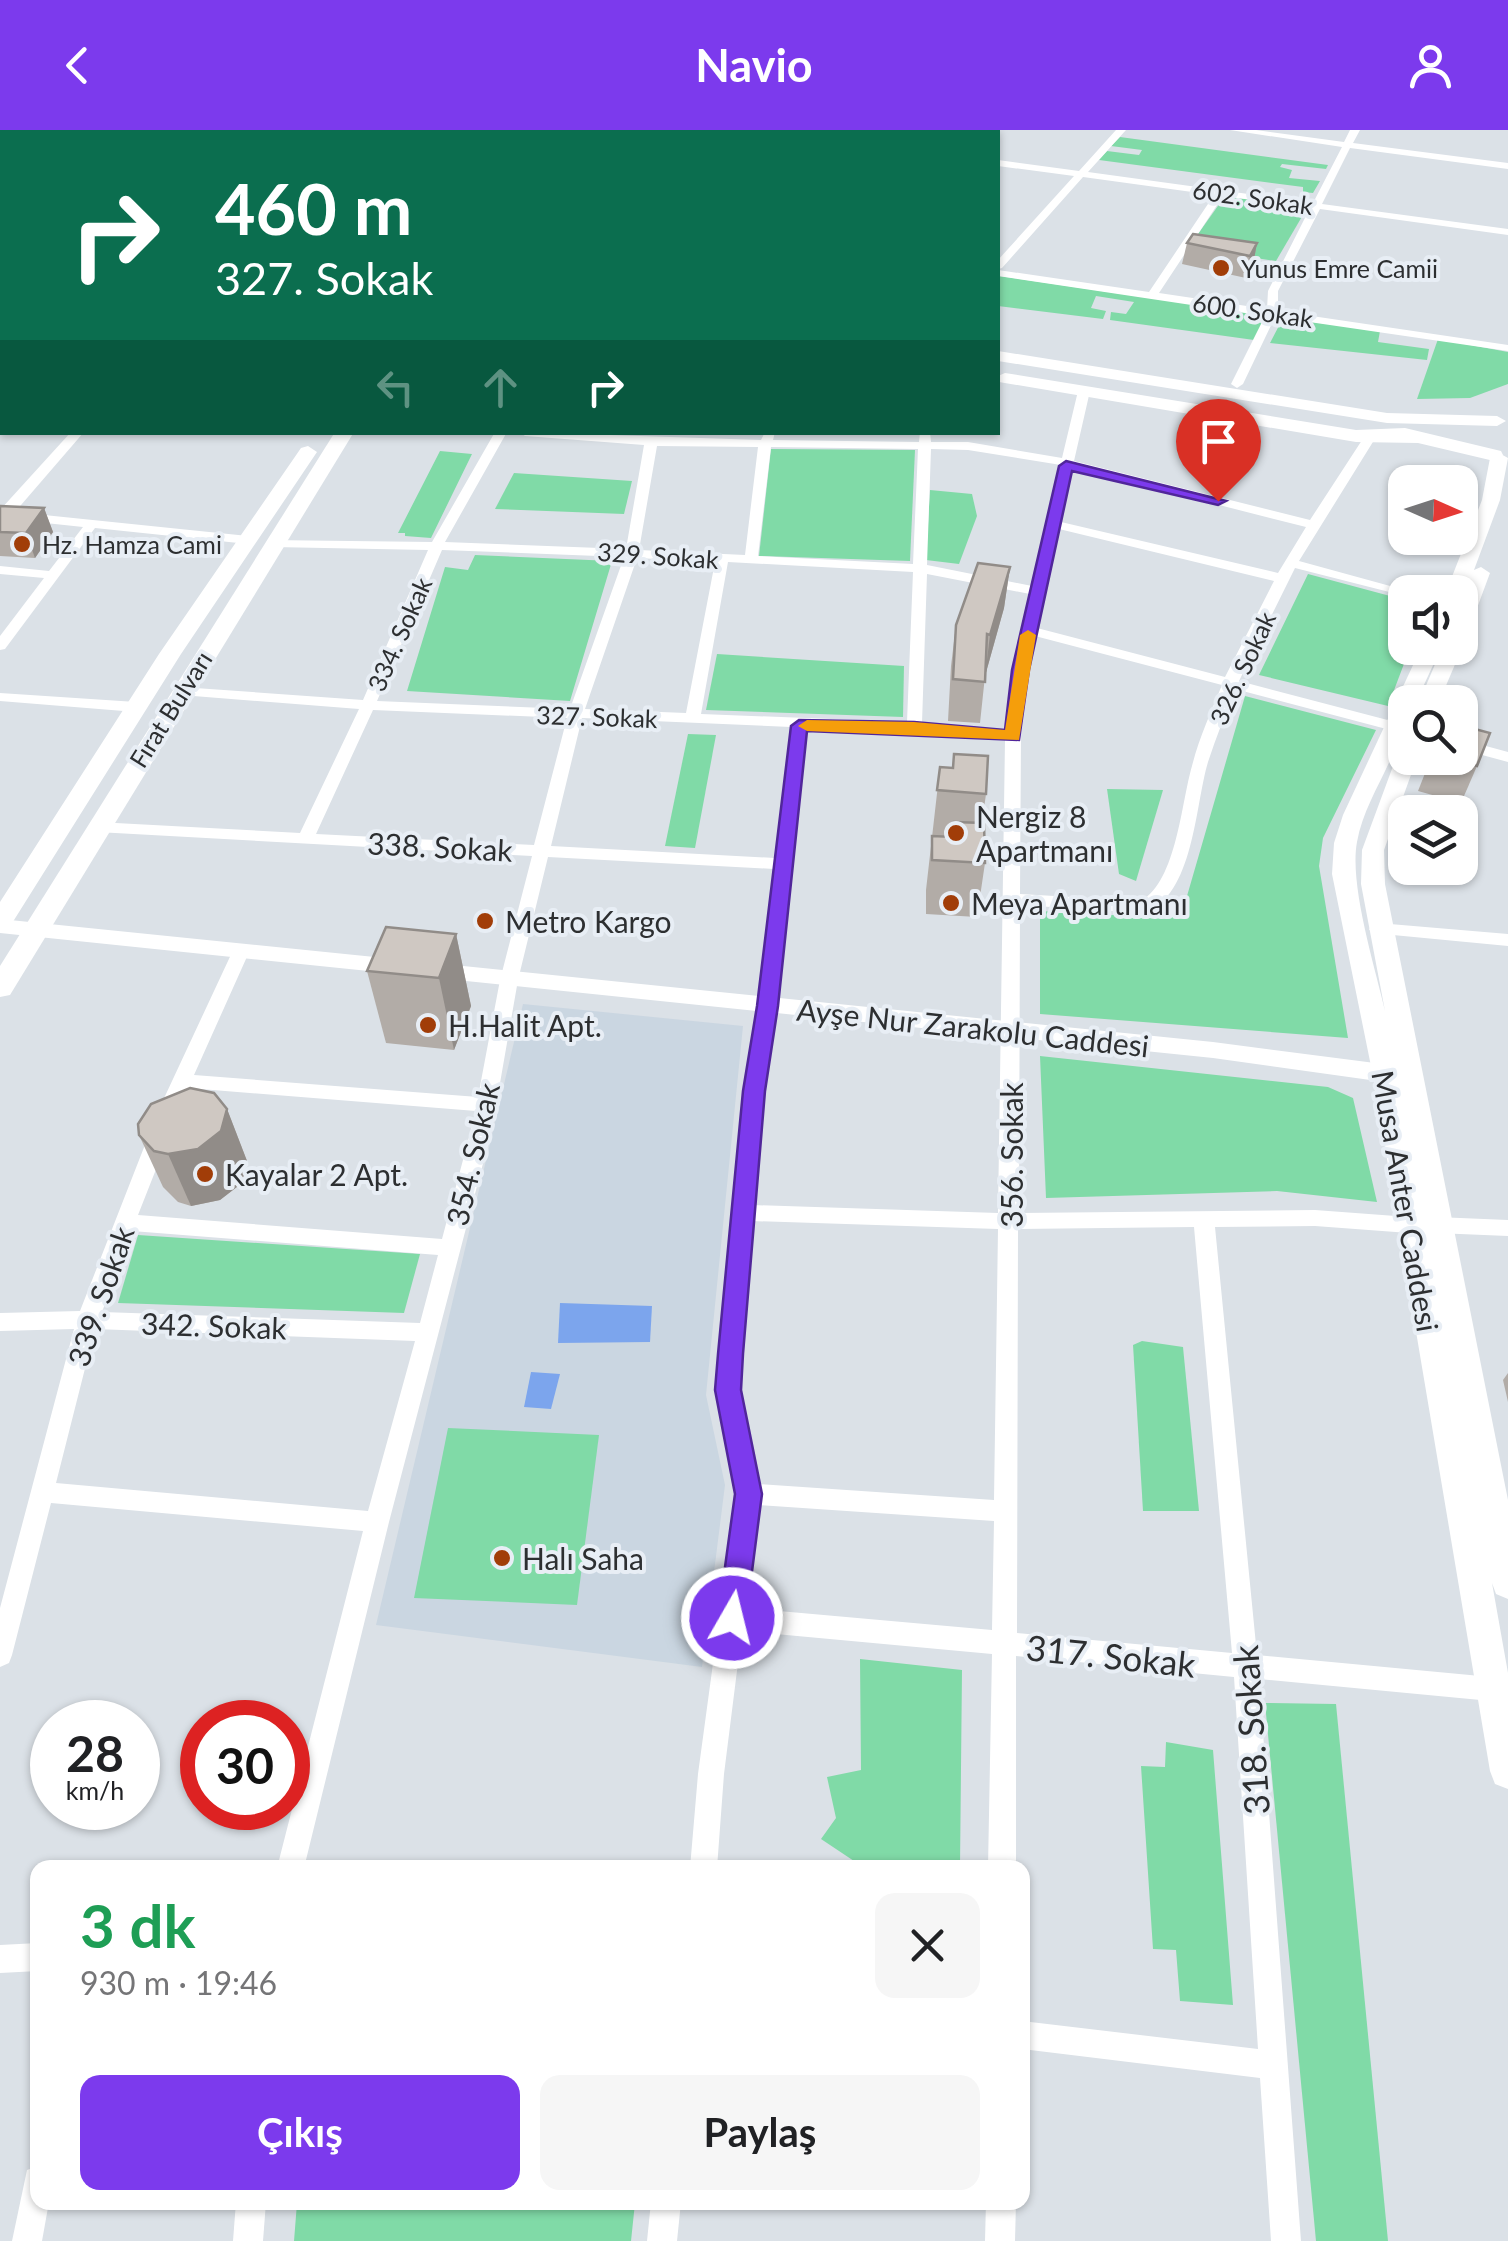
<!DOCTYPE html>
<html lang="tr">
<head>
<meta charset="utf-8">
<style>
  :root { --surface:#fff; --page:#f6f6f6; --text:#202124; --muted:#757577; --accent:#7c3aed }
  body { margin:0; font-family:Lato,sans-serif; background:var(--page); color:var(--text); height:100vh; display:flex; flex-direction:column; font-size:38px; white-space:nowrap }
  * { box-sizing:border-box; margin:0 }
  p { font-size:32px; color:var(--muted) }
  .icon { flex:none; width:55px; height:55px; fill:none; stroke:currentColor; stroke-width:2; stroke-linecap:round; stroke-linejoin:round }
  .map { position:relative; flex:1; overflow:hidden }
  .details { position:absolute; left:30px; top:1730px; width:1000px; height:350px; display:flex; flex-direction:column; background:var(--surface); border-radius:20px; box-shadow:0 2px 8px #0004 }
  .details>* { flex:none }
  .banner { position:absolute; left:0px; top:0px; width:1000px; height:305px; box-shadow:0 2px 8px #0004; background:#0b6e4f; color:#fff; overflow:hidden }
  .needle { width:65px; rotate:93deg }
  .buttons { position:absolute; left:1388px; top:335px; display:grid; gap:20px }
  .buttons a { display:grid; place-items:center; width:90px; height:90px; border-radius:20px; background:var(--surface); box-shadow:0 2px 8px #0004; font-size:50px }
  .speed { position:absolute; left:30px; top:1570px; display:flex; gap:20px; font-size:50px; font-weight:700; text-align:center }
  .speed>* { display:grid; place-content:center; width:130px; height:130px; border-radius:50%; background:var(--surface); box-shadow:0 2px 8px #0004; line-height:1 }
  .speed small { font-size:25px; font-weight:400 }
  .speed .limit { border:15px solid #d22; background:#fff; color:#111 }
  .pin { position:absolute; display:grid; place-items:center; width:85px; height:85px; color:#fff; margin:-102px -42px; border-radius:50% 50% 50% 0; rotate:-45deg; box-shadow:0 0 10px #0007 }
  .pin .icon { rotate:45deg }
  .me { position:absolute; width:110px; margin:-55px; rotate:8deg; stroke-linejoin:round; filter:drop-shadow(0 0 8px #0008) }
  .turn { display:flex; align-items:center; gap:35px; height:210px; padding:0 50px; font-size:45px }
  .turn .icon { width:130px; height:130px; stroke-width:2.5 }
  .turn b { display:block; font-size:70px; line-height:85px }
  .lanes { display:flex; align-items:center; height:95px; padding:0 50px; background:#0003; justify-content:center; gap:50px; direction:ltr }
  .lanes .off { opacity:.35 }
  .round { display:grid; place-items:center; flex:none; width:105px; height:105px; border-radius:20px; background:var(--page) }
  .overview { display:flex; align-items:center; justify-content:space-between; height:170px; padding:0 50px }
  h1 { font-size:60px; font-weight:700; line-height:75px; color:#1e9e55 }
  .button { display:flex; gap:20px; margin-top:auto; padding:20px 50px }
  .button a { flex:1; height:115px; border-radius:20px; background:var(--accent); color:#fff; font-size:40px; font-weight:700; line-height:115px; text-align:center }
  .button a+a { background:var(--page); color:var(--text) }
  header { display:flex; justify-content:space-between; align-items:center; height:130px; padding:0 50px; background:var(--accent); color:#fff; font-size:45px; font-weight:700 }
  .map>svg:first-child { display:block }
</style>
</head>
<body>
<header><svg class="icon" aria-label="back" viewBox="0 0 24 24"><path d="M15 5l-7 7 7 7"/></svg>Navio<svg class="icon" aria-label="person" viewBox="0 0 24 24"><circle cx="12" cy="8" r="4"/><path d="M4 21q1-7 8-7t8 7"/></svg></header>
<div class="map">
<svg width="1508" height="2111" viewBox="0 0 1508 2111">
  <rect width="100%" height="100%" fill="#dbe1e7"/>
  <path fill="#cad6e1" d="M523,874L743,896L706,1265L725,1355L702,1537L376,1495Z"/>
  <g fill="#80daa7">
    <path d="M1120,7L1328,35L1326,39L1282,34L1280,37L1292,40L1289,48L1320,51L1313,63L1303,62V57L1099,30L1107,21L1139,25L1142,20L1111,16Z"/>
    <path d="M1225,66L1307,78L1276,131L1188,118Z"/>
    <path d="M999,146L1267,185L1254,210L1110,190L1111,182L1126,184L1134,172L1096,166L1091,178L1106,181L1103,189L998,176Z"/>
    <path d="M1283,188L1380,201L1378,212L1429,219L1427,230L1270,213Z"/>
    <path d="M1438,209L1508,222V254L1470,268L1417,269Z"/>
    <path d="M771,319L915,320L910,431L759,426Z"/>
    <path d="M440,321L472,324L431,408L405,406V403H398Z"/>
    <path d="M514,343L632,351L624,384L495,379Z"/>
    <path d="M930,360L972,364L977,386L959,434L926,430Z"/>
    <path d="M475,425L612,431L570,571L407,561L445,437L468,440Z"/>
    <path d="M1308,444L1405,470V518H1410L1388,576L1259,545Z"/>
    <path d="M717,524L904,536L903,587L706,580Z"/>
    <path d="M1245,566L1376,600L1323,708L1319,736L1348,908L1040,884V781L1148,787L1171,781L1187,766Z"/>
    <path d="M688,604L716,605L695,718L665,716Z"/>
    <path d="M1107,659L1163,660L1136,751L1119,744Z"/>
    <path d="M1040,926L1328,957L1353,968L1377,1072L1277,1061L1046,1068Z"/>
    <path d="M138,1105L420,1124L404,1183L118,1173Z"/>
    <path d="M1142,1211L1183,1217L1199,1381H1143L1133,1215Z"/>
    <path d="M448,1298L599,1305L577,1475L414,1468Z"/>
    <path d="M860,1529L962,1540L960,1737H854V1731L821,1709L836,1688L827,1647L861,1640Z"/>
    <path d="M1265,1573L1336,1574L1388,2111H1316Z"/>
    <path d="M1166,1612L1213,1620L1233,1875L1180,1871L1176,1820L1153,1819L1141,1636L1165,1637Z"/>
    <path d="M297,2073V2072L635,2073L631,2111H294Z"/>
  </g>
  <g fill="#7ca5ed">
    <path d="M560,1173L652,1176L650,1212L558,1213Z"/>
    <path d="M531,1242L560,1244L551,1279L524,1277Z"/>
  </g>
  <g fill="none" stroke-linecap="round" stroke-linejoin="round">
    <g fill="#fff" fill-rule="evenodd">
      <path d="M225,0H235L237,2H227Z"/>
      <path d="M1116,0H1126L1088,42L1313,73L1342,17L1230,0H1256L1344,12L1350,0H1360L1353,13L1508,33V39L1350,18L1322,74L1508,99V105L1320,79L1278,161V181L1508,215V221L1275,187L1243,254L1237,258L1231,254L1265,186L998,146V140L1149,162L1214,65L1083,47L1002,138L998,139V130L1074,46L998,36V30L1079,41ZM1223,66L1310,78L1268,161L1267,179L1159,163Z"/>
      <rect x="0" y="153" width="2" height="7"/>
      <path d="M0,250L2,251V257L0,258Z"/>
      <path d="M1084,257L1090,261L1074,331L1310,390L1366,304H1374L1376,307L1299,431L1412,462H1405V466L1295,438L1239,551L1399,593V599L1394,601L1235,559C1226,583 1216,607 1208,632C1195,675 1194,766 1144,783L1020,775L1019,1083L1315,1080L1409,1087L1416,1089L1419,1095L1416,1101L1409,1103L1315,1096L1215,1097L1257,1525L1491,1547L1500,1550L1504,1559L1500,1568L1491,1571L1259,1549L1301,2111H1271L1260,1948L1022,1919V1891L1258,1919L1234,1547L1016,1526V1738H988L992,1524L742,1501L724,1644L717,1738H690L698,1644L736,1364L717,1260L731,1083L774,739L548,727L518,850L492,999L389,1392L304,1738H277L363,1401L51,1373L12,1525L9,1533L0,1537V1478L74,1199L0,1201V1183L80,1181L159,979L235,816L241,814L250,820L194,945L478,967L500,850L532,726L97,702L89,697L97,692L300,703L359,579L181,565L174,561L181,557L363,570L428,420L273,417L266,413L268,410L432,412L495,302H507L445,412L626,419L644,315L525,306L519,302L761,310L765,302H775L773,310L919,312L920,302H930L931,312H968L1062,328L1078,261ZM657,316L758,317L745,425L639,420ZM771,317L918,319L913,434L758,426ZM931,319L968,320L1061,335L1032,456L927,435ZM1073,338L1306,397L1278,443L1061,392ZM1059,399L1274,451L1225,547L1037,498ZM442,420L624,427L570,579L377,571ZM637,428L715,432L686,583L585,579ZM728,432L913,442L907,592L701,584ZM927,444L1030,464L1006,601L922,593ZM1035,506L1222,555C1211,582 1199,608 1192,636C1181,673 1177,750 1141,771L1020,764L1021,606ZM373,580L567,588L534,715L316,704ZM582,588L791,597L775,728L551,716ZM806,597L914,602L1005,610L998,1083L752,1075ZM188,958L476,981L442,1109L138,1085ZM751,1091L998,1099L994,1370L758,1354L739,1260ZM1194,1097L1232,1523L1017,1503L1018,1099ZM132,1101L438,1125L420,1193L102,1182ZM95,1199L415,1211L368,1381L56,1353ZM758,1375L994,1391L992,1500L745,1478Z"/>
      <path d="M71,302H84L15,382L248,406L255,410L248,414L95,398L5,519L0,520V506L44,448L0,444V436L49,441L83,397L8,389L0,394V380Z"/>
      <path d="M0,563L136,572L144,577L136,582L0,571Z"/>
      <path d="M1460,609L1508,622V632L1460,619Z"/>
      <path d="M1378,793L1508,804V816L1372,803L1369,799Z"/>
      <path d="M1436,1087L1508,1090V1106L1436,1103L1429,1101L1426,1095L1429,1089Z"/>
      <path d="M38,1813V1841L0,1843V1815Z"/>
      <path d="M38,2036V2072H49L42,2111H12L27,2040Z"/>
      <path d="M236,2072H266L263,2111H233Z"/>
      <path d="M651,2072H681L677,2111H647Z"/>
      <path d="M986,2072H1016L1015,2111H985Z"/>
    </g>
    <path fill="#fff" fill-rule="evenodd" d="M0,789L1213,912L1406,937L1418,946L1406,955L1213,928L0,803Z"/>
    <g fill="#fff" fill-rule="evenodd">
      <path d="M1499,323L1508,328L1500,370L1474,440L1481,437L1490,443L1470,497L1460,503L1462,466L1446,462L1482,370L1490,328Z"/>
      <path d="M1460,515L1462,518L1439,572H1419L1442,518Z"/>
      <path d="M1421,518H1441L1416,572H1405C1405,623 1366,662 1357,712C1349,755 1375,837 1385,881L1361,754L1362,720L1396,628L1405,622V628H1417L1384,720L1385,754L1508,1370V1469L1496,1464L1492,1453L1508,1543V1659L1495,1654L1490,1641L1373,946L1332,744L1334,713L1343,685Z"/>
    </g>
    <g fill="#fff" fill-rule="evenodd">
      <rect x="0" y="65" width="2" height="8"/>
      <path d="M998,221L1387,283L1497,286L1506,291L1497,296L1387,293L998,231Z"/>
      <path d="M1005,243L1356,300L1405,298L1501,321L1503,325L1494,331L1418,313L1356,312L999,252L998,246Z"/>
      <path d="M335,302H354L10,865L0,867V836Z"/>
      <path d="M308,316L317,322L181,524L9,798L0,801V772L159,524L301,318Z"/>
    </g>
  </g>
  <g fill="#b2aca7">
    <path d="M1187,113H1257L1253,135L1246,148L1182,134Z"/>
    <path d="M0,376L44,378L53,402L35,428L0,426Z"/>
    <path d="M1010,437L1004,478L985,546L980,593L948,591L951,536L956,495Z"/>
    <path d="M1431,628H1460L1477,636L1461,673L1418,661Z"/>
    <path d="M940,637L986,664L982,693L985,733L977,787L926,784V760Z"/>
    <path d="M456,804L471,876L454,920L386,913L367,841Z"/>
    <path d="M227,979L247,1031L242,1053L220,1070L191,1076L178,1072L163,1057L139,1005Z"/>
    <path d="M1508,1243V1272L1503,1250Z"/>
  </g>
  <g fill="#918c88">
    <path d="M1257,113L1253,135L1246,148L1250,126Z"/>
    <path d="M44,378L53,402L35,428L26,403Z"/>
    <path d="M1010,437L1004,478L985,546L990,505Z"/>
    <path d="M456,804L471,876L454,920L439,848Z"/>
    <path d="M227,979L247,1031L242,1053L220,1070L191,1076L168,1024Z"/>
  </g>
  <g fill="#cfc8c2" stroke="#918c88" stroke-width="2.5">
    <path d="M1193,104L1257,113L1250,126L1187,113Z"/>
    <path d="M0,376L44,378L26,403L0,402Z"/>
    <path d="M978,433L1010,437L990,505L987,504L985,552L953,549L956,495Z"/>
    <path d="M1460,595L1490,603L1477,636L1446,628H1460Z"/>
    <path d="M954,624L988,626L986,664L937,660L940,637L953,638Z"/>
    <path d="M954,692L984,693L985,733L932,730V706L954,707Z"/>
    <path d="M386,797L456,804L439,848L367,841Z"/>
    <path d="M190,958L214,963L227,979L221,1001L198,1019L168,1024L154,1021L139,1005L138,994L151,974Z"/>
  </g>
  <path fill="#7c3aed" stroke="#51269a" stroke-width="2.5" d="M1066,331L1226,371L1218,375L1072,341L1029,540L1019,610L807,601L778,876L765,961L743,1224L741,1260L762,1364L746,1488L742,1497L732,1501L722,1497L718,1488L735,1364L715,1260L718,1224L743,961L757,876L791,596L799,590L914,592L1005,600L1012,540L1059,336Z"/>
  <path fill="#f59e0b" d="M1028,500L1036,505L1019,610L807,601L798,596L807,590L914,592L1005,600L1020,505Z"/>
  <g fill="#a13d08" stroke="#e8eef5" stroke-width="4">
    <circle cx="1221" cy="138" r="10"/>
    <circle cx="22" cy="414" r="10"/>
    <circle cx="956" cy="703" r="10"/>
    <circle cx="951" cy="773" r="10"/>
    <circle cx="485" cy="791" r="10"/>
    <circle cx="428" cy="895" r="10"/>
    <circle cx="205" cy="1044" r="10"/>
    <circle cx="502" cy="1428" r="10"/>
  </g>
  <g text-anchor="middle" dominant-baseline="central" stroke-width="8" stroke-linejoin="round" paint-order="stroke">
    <g font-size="25" fill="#2d2f31" stroke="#e8eef5">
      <text transform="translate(1253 67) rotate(8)">602. Sokak</text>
      <text transform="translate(1253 180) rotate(8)">600. Sokak</text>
      <text transform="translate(658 425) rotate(4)">329. Sokak</text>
      <text transform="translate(399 504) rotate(-66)">334. Sokak</text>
      <text transform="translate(1242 538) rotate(-65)">326. Sokak</text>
      <text transform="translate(170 579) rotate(-58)">Fırat Bulvarı</text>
      <text transform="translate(597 586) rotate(2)">327. Sokak</text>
    </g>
    <g font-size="25" fill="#2d2f31" stroke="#e8eef5" text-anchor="start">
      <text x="1241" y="138">Yunus Emre Camii</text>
      <text x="42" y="414">Hz. Hamza Cami</text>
    </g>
    <g font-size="30" fill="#2d2f31" stroke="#e8eef5" text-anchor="start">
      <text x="976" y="686">Nergiz 8<tspan x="976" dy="34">Apartmanı</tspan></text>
      <text x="971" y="773">Meya Apartmanı</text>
      <text x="505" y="791">Metro Kargo</text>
      <text x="448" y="895">H.Halit Apt.</text>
      <text x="225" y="1044">Kayalar 2 Apt.</text>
      <text x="522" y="1428">Halı Saha</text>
    </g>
    <g font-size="30" fill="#2d2f31" stroke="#e8eef5">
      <text transform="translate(440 716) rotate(3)">338. Sokak</text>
      <text transform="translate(973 897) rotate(6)">Ayşe Nur Zarakolu Caddesi</text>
      <text transform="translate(472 1024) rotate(-77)">354. Sokak</text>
      <text transform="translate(1011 1025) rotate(-90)">356. Sokak</text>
      <text transform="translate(1406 1071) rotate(80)">Musa Anter Caddesi</text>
      <text transform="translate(100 1166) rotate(-71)">339. Sokak</text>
      <text transform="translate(214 1195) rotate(2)">342. Sokak</text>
    </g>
    <g font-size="35" fill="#2d2f31" stroke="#e8eef5">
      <text transform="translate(1111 1525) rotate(6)">317. Sokak</text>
      <text transform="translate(1250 1600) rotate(-94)">318. Sokak</text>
    </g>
  </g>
</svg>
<div class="buttons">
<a><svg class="needle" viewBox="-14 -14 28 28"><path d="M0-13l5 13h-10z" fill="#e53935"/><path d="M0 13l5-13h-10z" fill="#757577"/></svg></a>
<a><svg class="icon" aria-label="sound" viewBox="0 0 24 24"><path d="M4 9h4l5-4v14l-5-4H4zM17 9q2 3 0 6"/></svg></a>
<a><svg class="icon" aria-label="search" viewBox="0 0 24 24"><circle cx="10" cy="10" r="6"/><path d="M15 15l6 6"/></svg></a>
<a><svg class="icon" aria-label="layers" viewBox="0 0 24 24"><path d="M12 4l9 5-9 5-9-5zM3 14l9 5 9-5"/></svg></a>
</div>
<div class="speed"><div>28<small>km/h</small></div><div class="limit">30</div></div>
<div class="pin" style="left:1218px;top:371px;background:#d93025"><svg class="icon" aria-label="arrive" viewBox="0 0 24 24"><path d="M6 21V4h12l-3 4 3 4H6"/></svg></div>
<svg class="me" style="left:732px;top:1488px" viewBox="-20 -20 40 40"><circle r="17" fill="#7c3aed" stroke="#fff" stroke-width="3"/><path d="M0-11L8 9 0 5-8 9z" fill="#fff"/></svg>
<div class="banner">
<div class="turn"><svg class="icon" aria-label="right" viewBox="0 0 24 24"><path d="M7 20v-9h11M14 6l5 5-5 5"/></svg><div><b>460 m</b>327. Sokak</div></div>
<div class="lanes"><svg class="icon off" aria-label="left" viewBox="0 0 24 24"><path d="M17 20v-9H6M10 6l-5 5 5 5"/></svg><svg class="icon off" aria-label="ahead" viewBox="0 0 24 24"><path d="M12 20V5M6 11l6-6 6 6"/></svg><svg class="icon" aria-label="right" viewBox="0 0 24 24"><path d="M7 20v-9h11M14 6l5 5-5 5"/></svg></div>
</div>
<section class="details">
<div class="overview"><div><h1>3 dk</h1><p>930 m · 19:46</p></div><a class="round"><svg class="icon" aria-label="close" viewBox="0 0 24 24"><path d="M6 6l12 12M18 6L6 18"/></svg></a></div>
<div class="button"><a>Çıkış</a><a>Paylaş</a></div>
</section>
</div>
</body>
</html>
